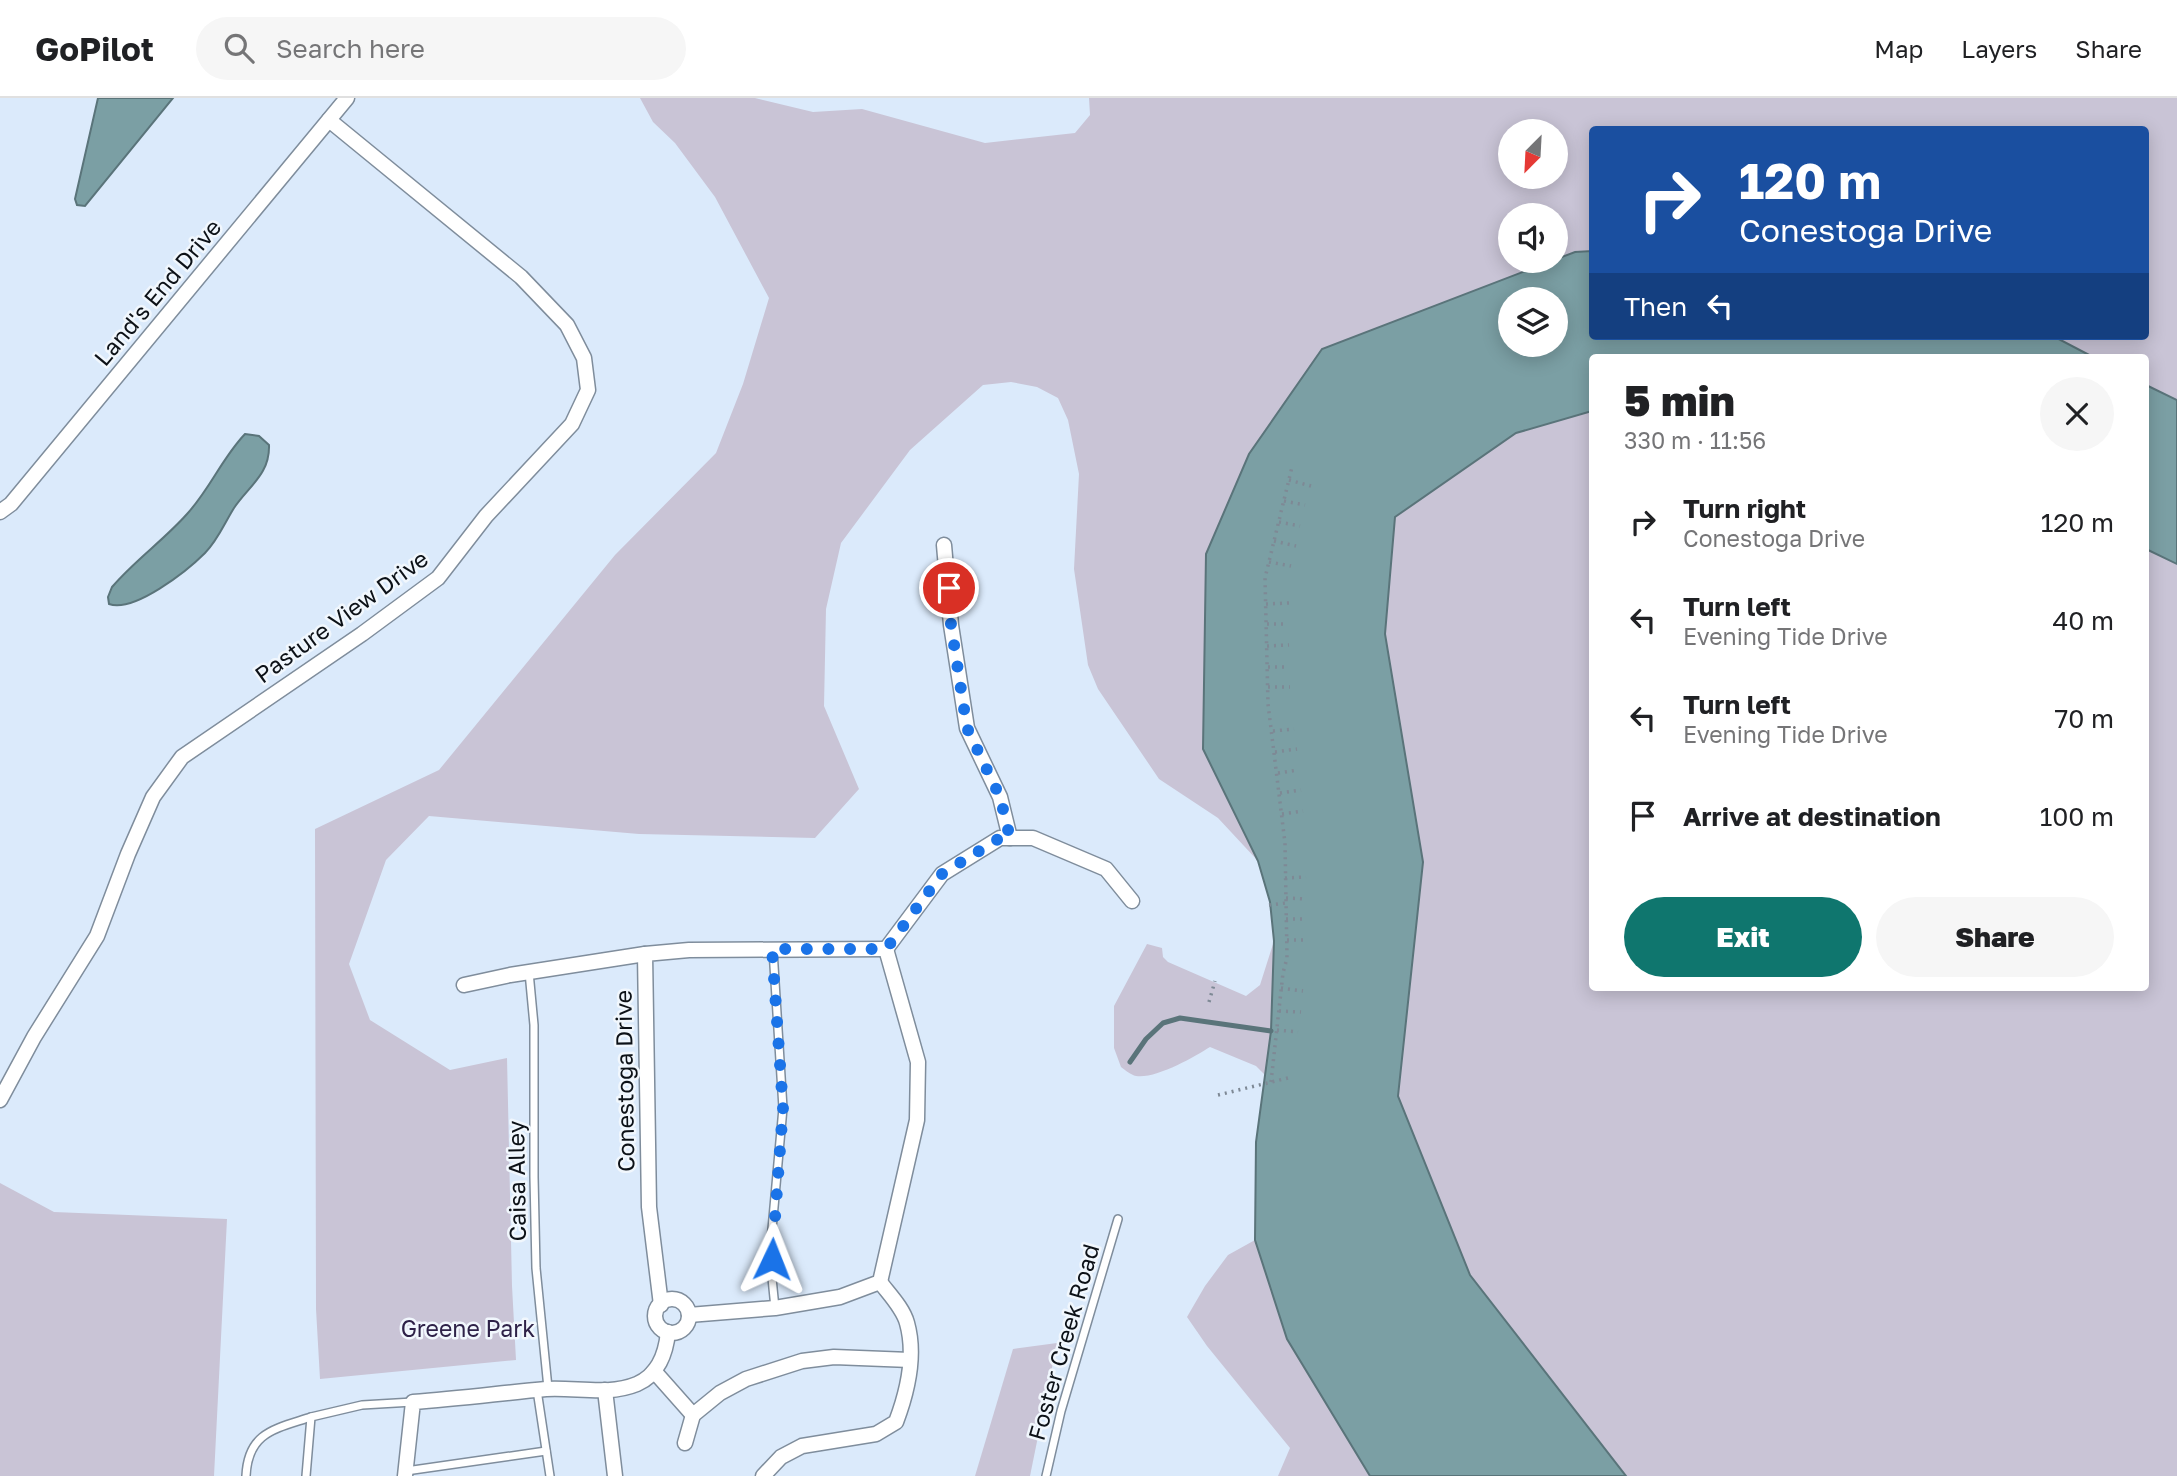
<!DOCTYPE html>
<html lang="en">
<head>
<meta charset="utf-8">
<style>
  :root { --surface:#fff; --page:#f6f6f6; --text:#202124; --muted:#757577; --line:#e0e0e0; --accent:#0f766e }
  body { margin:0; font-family:"Golos Text",sans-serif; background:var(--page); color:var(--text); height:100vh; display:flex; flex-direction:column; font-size:26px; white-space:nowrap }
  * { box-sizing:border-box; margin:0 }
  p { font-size:23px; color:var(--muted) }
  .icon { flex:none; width:38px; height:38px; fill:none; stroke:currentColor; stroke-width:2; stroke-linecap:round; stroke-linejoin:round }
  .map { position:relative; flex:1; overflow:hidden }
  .details { position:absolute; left:1589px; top:256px; width:560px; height:637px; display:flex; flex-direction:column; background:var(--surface); border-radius:7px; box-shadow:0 4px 18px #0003 }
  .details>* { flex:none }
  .top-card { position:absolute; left:1589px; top:28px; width:560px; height:214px; border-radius:7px; box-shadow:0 4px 18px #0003; background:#1a4fa0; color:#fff; overflow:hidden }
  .needle { width:46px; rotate:204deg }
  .controls { position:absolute; left:1498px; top:21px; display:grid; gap:14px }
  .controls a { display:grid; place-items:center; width:70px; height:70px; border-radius:50%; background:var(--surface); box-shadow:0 4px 18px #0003; font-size:35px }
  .pin { position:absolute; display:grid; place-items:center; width:60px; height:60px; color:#fff; margin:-30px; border:4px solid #fff; border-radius:50%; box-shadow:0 2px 7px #0007 }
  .me { position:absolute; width:77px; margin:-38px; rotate:2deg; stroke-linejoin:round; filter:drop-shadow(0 0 5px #0008) }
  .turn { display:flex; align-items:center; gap:24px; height:147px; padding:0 35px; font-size:32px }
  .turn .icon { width:91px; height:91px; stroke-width:2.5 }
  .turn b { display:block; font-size:49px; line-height:60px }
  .then { display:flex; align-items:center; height:66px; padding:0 35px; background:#0003; gap:14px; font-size:26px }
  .round { display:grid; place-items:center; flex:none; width:74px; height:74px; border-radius:37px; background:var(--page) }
  .summary { display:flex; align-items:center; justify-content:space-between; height:119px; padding:0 35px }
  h1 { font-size:42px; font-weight:800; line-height:52px }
  .primary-button { display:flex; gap:14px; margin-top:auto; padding:14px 35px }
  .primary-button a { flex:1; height:80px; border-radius:42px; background:var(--accent); color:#fff; font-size:28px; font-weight:800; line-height:80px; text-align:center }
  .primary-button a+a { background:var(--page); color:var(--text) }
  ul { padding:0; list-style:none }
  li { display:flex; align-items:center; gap:21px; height:98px; padding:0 35px }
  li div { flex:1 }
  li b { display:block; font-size:26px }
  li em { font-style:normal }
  header { display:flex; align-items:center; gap:42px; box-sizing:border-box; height:98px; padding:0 35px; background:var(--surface); border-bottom:2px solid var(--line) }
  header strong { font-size:33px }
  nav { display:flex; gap:38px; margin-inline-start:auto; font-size:24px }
  .search { width:490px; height:63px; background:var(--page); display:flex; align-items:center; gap:18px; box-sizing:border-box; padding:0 24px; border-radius:38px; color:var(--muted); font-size:26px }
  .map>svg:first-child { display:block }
</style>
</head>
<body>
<header>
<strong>GoPilot</strong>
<div class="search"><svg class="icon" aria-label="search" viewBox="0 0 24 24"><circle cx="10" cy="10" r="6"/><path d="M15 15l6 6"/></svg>Search here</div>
<nav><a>Map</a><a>Layers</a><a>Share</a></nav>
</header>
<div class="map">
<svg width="2177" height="1378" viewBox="0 0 2177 1378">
  <rect width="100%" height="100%" fill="#dbeafb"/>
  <g fill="#c9c4d6" fill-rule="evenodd">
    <path d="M640,0H755L813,14L862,11L985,45L1075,35L1090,17L1089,0H2177V302L2146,287V259H2093L2053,238H2146V32H1592V153L1575,154L1556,162V117H1510V163H1553L1322,251L1249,356L1203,651L1258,763L1218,720L1159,681L1098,591L1088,567L1074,471L1079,376L1068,322L1058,300L1037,289L1011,284L983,287L910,352L841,445L826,511L824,608L859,691L815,740L639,736L429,718L386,762L349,866L370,922L450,972L507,960L512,1188L516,1262L320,1281L316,1211L315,731L439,672L615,457L716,355L743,286L769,200L715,99L675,45L653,24ZM1510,33H1556V79H1510Z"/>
    <path d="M1592,313V889H2146V451L2177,466V1378H1626L1470,1177L1397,998L1423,764L1385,536L1395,419L1516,335Z"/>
    <path d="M1274,843L1271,933L1266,978L1256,968L1210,949C1194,959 1156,981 1136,978C1131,977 1125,972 1121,969L1114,950V908L1147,846L1162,850L1163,859L1168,864L1246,898L1260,887Z"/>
    <path d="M0,1085L54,1114L227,1121L214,1378H0Z"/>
    <path d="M1255,1142L1287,1241L1370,1378H1278L1290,1350L1207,1248L1187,1219L1205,1188L1228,1157Z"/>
    <path d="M1057,1245L1030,1378H975L1013,1251Z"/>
  </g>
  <g fill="#7b9fa4" stroke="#5a747a" stroke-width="2" fill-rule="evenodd">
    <path d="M98,0H173L85,108L77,107L75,101Z"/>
    <path d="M1592,153V238H2053L2093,259H1592V313L1516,335L1395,419L1385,536L1423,764L1398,998L1470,1177L1626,1378H1370L1287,1241L1255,1142L1256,1044L1271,933L1274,843L1270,804L1258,763L1203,651L1206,456L1249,356L1322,251L1575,154ZM1556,201V247H1510V201Z"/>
    <path d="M2146,287L2177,302V466L2146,451Z"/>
    <path d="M245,336L259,338L269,347C270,376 249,388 234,410C224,426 218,442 205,455C187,473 134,515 109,506L108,499L112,489C135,462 164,442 187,416C210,391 222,360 245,336Z"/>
  </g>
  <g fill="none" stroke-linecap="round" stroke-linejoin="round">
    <path stroke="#5a747a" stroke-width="5" d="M1130,964L1146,941L1163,925L1180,920L1271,933"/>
    <g stroke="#7f8d9c" stroke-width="10">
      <g id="lane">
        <path d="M773,852L783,1010L771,1142L772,1180L775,1210"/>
        <path d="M529,874L534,927V1079L536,1170L548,1290"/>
        <path d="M537,1292L550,1378"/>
        <path d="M406,1373L546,1353"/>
        <path d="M246,1378C248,1334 275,1331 311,1319"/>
        <path d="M306,1378L311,1319L362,1307L413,1304"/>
        <path d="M1046,1378L1061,1313L1118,1121"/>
      </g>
    </g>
    <g stroke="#7f8d9c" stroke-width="17">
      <g id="street">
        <path d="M0,414L11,406L347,0"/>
        <path d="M944,447L951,527L967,630L1000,699L1010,740"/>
        <path d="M886,851L942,776L1000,740H1033L1106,771L1132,803"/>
        <path d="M464,887L510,877L645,856"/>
        <path d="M0,1002L34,939L97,838L128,756L153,699L182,659L362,536L438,480L486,418L572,326L588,292L584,260L567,227L521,179L329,22"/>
        <circle cx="672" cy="1218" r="17"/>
        <path d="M661,1207L649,1109L645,856L689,852L886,851"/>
        <path d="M689,1217L775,1210L840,1199L880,1184L917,1022L918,964L886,851"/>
        <path d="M654,1273L693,1317"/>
        <path d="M605,1292L615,1378"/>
        <path d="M685,1345L693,1317L720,1295L746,1281L802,1263L834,1259L910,1262"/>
        <path d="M405,1378L413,1304C458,1301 502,1295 546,1291C576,1289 608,1298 637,1286C658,1277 666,1255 668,1234"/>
        <path d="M763,1378L781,1359L802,1348L876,1336L896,1324C907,1295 916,1257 907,1225C903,1210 889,1196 880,1184"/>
      </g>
    </g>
    <g stroke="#7e8995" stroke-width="3.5" stroke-dasharray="2 5" stroke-linecap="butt">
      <path d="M1289,382L1311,388"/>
      <path d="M1284,403L1305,407"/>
      <path d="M1279,424L1300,428"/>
      <path d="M1274,443L1296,448"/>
      <path d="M1269,464L1291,468"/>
      <path d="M1266,506L1289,505"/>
      <path d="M1267,526H1288"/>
      <path d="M1267,548L1289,547"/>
      <path d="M1268,569H1289"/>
      <path d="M1268,589H1290"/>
      <path d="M1273,633L1294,631"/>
      <path d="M1275,654L1297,651"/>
      <path d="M1278,675L1298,672"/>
      <path d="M1280,695L1301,692"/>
      <path d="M1282,716L1303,713"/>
      <path d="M1285,780L1306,779"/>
      <path d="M1286,800L1306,801"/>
      <path d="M1269,807L1286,805"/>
      <path d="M1286,821H1306"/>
      <path d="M1287,842H1306"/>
      <path d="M1281,890L1303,893"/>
      <path d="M1209,904L1215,883"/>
      <path d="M1279,913L1301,914"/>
      <path d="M1277,932L1298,934"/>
      <path d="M1271,984L1283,875L1287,860L1285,745L1268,606L1265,480L1292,369"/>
      <path d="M1218,997L1288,980"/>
    </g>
    <use href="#lane" stroke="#fff" stroke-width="7"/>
    <use href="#street" stroke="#fff" stroke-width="14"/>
  </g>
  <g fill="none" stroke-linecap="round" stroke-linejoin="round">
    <path stroke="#1a73e8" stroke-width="12" stroke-dasharray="0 21.6" d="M772,1161L783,1010L772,851H886L942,776L1000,740H1010L1000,699L967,630L951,527L949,490"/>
  </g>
  <g text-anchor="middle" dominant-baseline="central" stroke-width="5" stroke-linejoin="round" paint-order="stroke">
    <g font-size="23" fill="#0c1117" stroke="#f1f7fd">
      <text transform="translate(157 194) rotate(-50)">Land's End Drive</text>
      <text transform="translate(341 518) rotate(-36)">Pasture View Drive</text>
      <text transform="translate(624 983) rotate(-91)">Conestoga Drive</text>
      <text transform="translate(516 1083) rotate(-91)">Caisa Alley</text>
      <text transform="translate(1063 1244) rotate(-74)">Foster Creek Road</text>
    </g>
    <g font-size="23" fill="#2e2148" stroke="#f1f7fd">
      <text x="468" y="1230">Greene Park</text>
    </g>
  </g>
</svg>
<div class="controls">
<a><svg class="needle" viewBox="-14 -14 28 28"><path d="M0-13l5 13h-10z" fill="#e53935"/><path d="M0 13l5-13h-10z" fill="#757577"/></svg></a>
<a><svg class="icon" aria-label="sound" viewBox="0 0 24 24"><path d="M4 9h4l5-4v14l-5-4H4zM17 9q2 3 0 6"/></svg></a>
<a><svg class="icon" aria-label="layers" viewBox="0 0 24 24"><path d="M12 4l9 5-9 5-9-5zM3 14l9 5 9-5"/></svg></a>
</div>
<div class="pin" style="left:949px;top:490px;background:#d93025"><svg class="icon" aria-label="arrive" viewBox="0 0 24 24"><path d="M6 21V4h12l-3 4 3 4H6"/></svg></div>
<svg class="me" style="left:772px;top:1161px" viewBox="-20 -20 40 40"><path d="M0-17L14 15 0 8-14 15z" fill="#1a73e8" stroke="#fff" stroke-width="4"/></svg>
<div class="top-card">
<div class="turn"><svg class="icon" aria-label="right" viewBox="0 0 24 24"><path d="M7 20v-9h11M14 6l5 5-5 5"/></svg><div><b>120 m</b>Conestoga Drive</div></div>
<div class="then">Then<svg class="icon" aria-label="left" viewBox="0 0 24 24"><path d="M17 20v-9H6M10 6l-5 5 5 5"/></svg></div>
</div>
<section class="details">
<div class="summary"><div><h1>5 min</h1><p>330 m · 11:56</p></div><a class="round"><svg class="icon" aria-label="close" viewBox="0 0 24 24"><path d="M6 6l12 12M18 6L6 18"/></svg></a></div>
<ul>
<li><svg class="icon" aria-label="right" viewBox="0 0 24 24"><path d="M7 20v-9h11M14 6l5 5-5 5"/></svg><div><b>Turn right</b><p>Conestoga Drive</p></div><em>120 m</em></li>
<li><svg class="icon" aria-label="left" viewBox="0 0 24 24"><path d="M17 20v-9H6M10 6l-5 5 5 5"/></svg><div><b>Turn left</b><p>Evening Tide Drive</p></div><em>40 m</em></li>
<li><svg class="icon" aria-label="left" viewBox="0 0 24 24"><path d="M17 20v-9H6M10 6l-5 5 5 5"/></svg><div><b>Turn left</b><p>Evening Tide Drive</p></div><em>70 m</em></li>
<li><svg class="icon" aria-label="arrive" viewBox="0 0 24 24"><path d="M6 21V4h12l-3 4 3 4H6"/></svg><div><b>Arrive at destination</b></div><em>100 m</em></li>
</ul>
<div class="primary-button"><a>Exit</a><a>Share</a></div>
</section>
</div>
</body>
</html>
